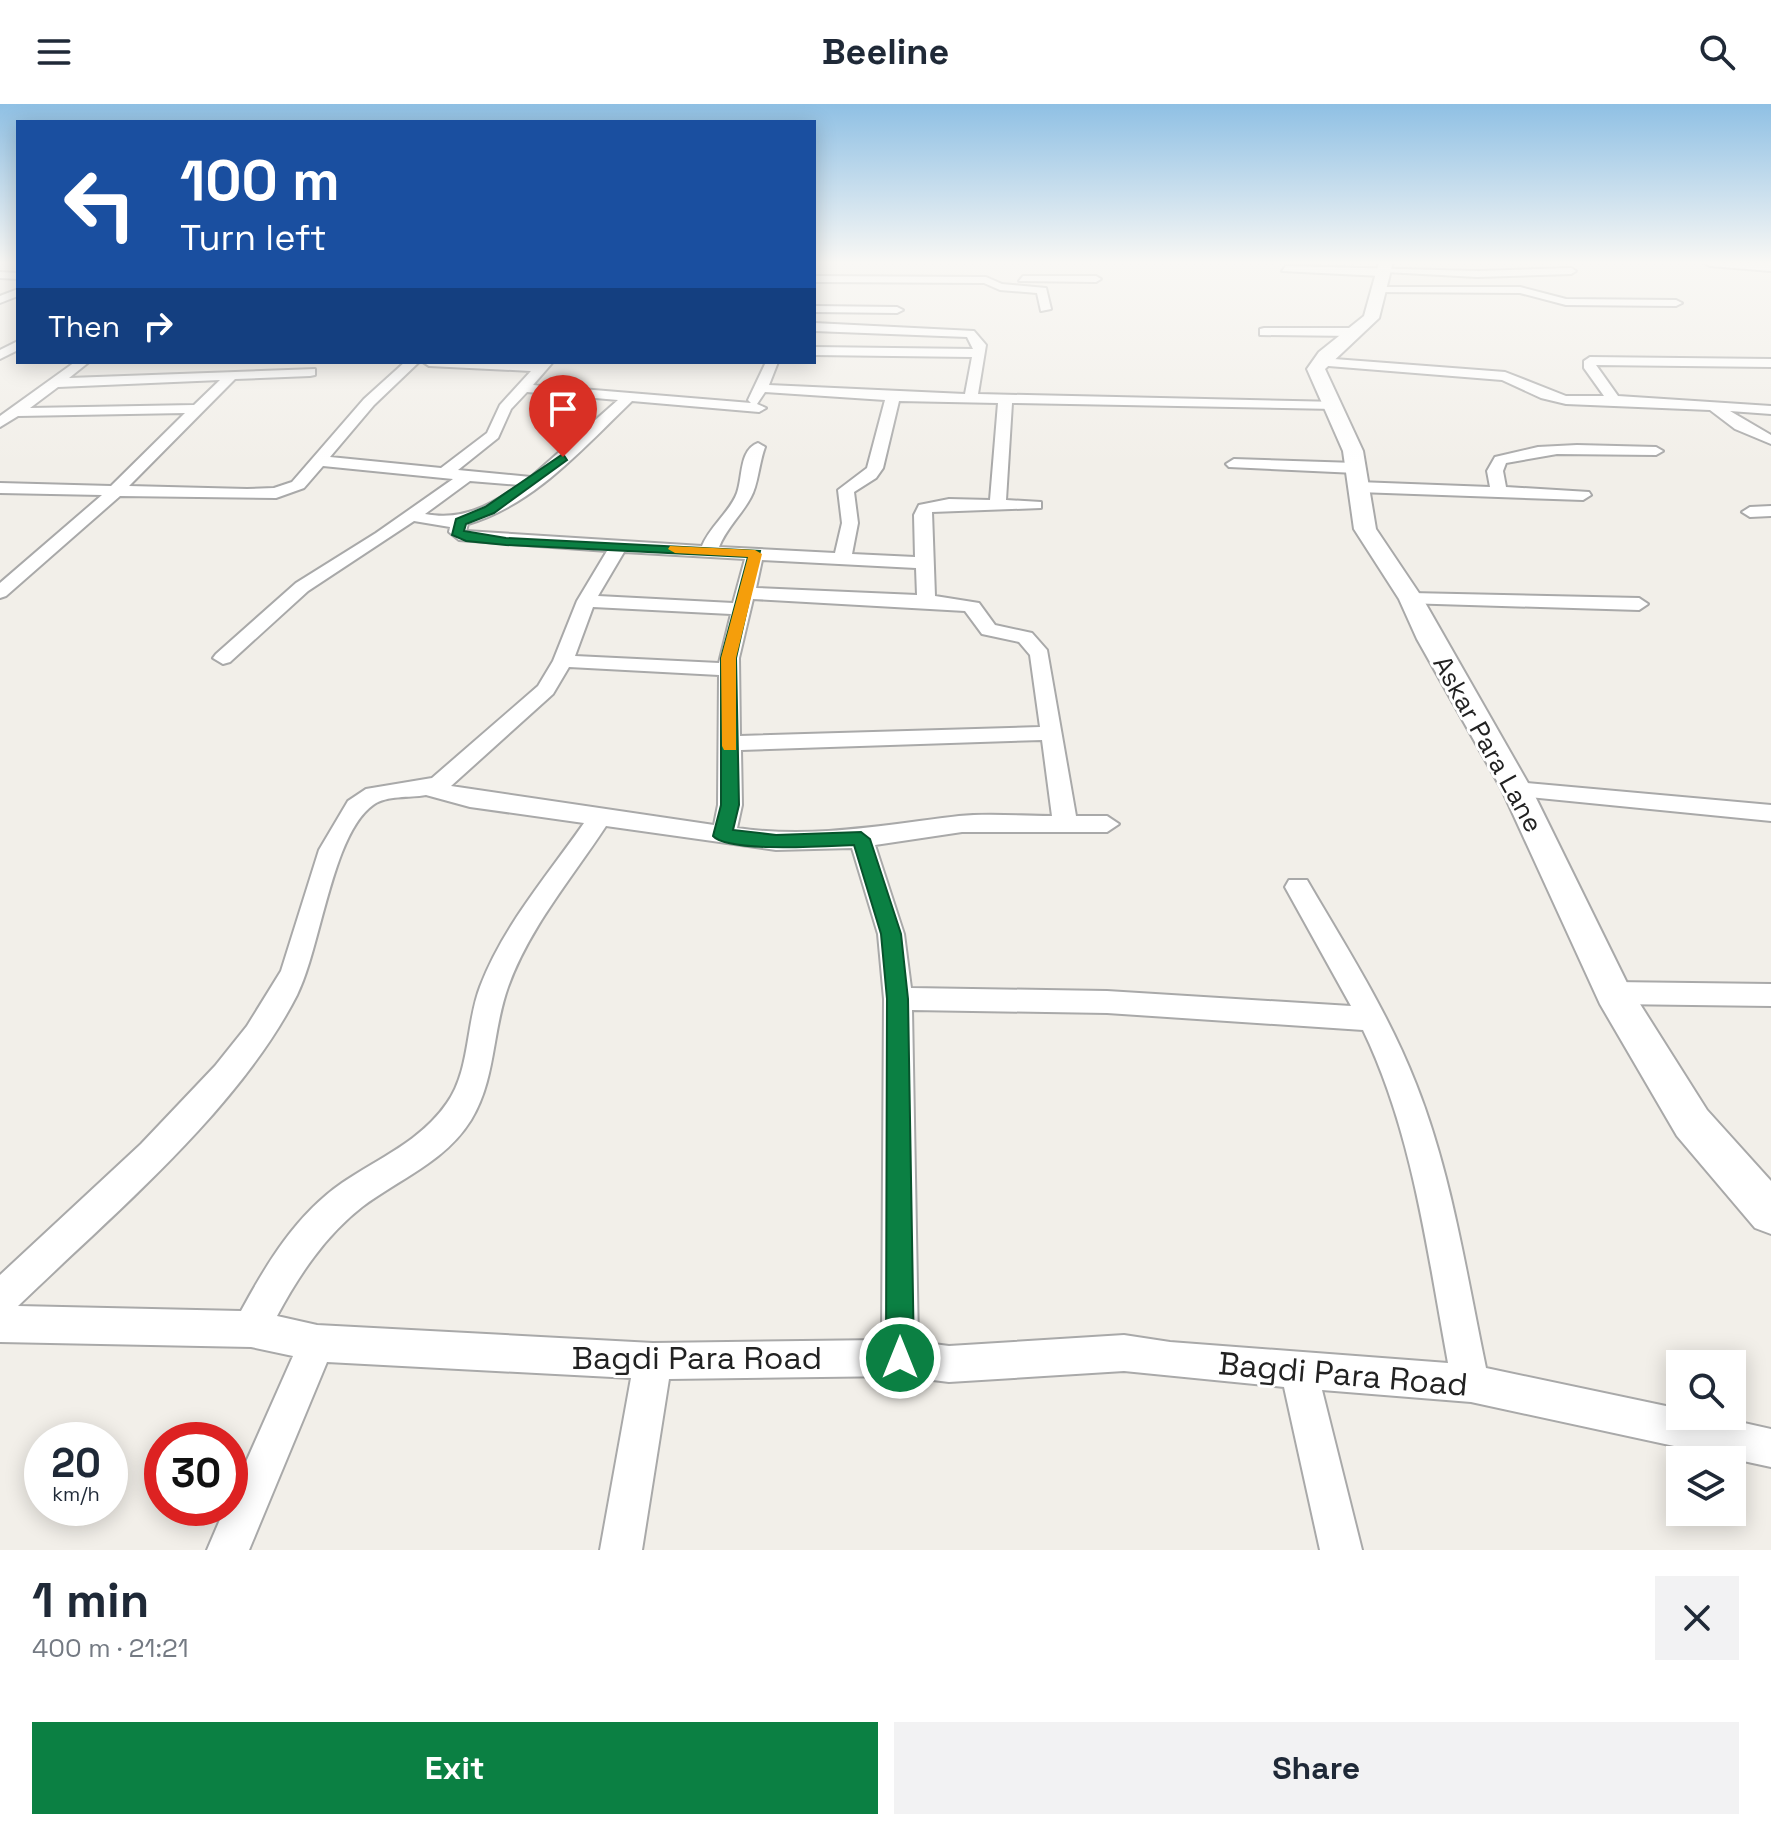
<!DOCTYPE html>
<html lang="en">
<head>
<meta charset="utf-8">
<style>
  :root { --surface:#fff; --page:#f2f2f3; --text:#1f2937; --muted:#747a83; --accent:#0b8043 }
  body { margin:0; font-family:"Space Grotesk",sans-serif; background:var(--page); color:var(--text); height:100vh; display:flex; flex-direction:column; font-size:30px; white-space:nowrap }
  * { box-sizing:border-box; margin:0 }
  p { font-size:26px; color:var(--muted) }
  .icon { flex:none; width:44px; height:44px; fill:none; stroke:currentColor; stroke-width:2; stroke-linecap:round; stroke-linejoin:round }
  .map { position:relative; height:1446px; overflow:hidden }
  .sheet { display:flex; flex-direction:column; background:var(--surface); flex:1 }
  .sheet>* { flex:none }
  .hud { position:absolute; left:16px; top:16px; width:800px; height:244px; border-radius:0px; box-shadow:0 4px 20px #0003; background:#1a4fa0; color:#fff; overflow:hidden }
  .fabs { position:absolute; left:1666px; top:1246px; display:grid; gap:16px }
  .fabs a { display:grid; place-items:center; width:80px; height:80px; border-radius:0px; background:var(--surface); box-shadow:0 4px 20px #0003; font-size:40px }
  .speed { position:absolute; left:24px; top:1318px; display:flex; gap:16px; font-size:40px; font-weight:700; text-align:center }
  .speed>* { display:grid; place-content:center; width:104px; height:104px; border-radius:50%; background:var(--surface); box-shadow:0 4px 20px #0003; line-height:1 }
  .speed small { font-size:20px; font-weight:400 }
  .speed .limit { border:12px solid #d22; background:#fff; color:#111 }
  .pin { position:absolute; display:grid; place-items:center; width:68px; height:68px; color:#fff; margin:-82px -34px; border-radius:50% 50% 50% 0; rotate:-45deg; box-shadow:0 0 8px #0007 }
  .pin .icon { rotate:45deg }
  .me { position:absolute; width:88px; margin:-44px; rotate:0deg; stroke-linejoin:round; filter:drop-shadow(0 0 6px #0008) }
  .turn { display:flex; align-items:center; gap:28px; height:168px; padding:0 32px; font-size:36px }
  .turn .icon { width:104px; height:104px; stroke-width:2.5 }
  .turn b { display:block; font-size:56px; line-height:68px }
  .then { display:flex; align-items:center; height:76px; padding:0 32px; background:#0003; gap:16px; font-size:30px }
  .round { display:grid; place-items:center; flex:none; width:84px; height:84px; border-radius:0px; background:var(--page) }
  .head { display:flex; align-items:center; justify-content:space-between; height:136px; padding:0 32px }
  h1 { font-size:48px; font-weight:800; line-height:60px }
  .primary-button { display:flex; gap:16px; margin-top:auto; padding:16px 32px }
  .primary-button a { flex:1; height:92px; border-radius:0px; background:var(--accent); color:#fff; font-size:32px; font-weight:800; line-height:92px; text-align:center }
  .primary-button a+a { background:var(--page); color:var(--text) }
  header { display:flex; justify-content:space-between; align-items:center; height:104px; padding:0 32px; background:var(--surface); font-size:36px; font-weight:800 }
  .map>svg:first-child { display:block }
</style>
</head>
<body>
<header><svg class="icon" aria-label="menu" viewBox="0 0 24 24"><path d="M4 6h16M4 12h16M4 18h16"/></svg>Beeline<svg class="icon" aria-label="search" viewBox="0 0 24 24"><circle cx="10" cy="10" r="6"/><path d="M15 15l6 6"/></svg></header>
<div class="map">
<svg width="1771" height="1446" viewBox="0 0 1771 1446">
  <rect width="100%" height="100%" fill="#f2efe9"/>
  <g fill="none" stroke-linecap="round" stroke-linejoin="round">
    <g stroke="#a9a9a9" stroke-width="4">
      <g id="minor">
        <path d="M1286,162L1477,167L1571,164L1576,167L1571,170L1477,173L1386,168L1381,172L1282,167Z"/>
        <path d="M0,168L18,169V175L0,174Z"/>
        <path d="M814,172L986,173L1002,180L1046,184L1051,205L1041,207L1037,189L1000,186L984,179L814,178Z"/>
        <path d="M1023,172H1096L1101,175L1096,178L1019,177Z"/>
        <path d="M1378,183H1520L1566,195L1676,196L1682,199L1676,202L1566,201L1520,189L1374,188Z"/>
        <path d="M18,185V192L0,199V192Z"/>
        <path d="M814,202L897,203L903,206L897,209L814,208Z"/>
        <path d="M814,219L974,227L986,241L978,290L1340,298V304L1335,305L1012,299L1006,396L1041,398V404L932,408L935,492L979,499L995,521L1032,529L1047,546L1076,712H1107L1119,720L1107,728H962L875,741L904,830L911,884L1107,887L1351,902L1285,783L1289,776H1307C1346,843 1388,908 1416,980C1452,1071 1466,1169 1486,1264L1680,1305V1312H1713L1771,1325V1363L1471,1298L1322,1286L1362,1446H1320L1284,1283L1124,1267L949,1278L900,1272L669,1275L642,1446H600L631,1274L327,1258L249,1446H207L225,1404H230V1394L293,1252L251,1243L0,1238V1171L141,1040L215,962L247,922L281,867L319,746L348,697L366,685L432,674L538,582L553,557L577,497L607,447L459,436L449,428L450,423L414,417L308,487L230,558L223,560L213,554L216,550L296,479L376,429L453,375L323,362L304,384L276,394L120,392L6,492L0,494V479L102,391L0,389V379L111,382L185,309L18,312L0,323V312L75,258H89L69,274L315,265V271L310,272L235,275L129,382L247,385L274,384L292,378L364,295L405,258H419L374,301L330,353L441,364L487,329L500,301L531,267L429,262L423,258H553L533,281L751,299L748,296L766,258H778L769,281L965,290L972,253L814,251V243L973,245L967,233L814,227ZM220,276L194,301L30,304L58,283ZM527,288L618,296L531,373L458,366L498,334L511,305ZM765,288L885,296L867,364L838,386L842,419L835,449L719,443C727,423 741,412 751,393C758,381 759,359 765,343L758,339C739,346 743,373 737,389C730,408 710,422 702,442L466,427L468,420C534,401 584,343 632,297L759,308L766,304L757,300ZM899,297L998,299L990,396L949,395L919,401L914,411L915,453L852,450L858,419L854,388L876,374L883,364ZM470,377L520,381C489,402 463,417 425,410ZM624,448L745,455L733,499L598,492ZM762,456L916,464L917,491L756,484ZM753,495L965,507L982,530L1019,538L1030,551L1040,623L740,632L739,554ZM593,503L731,510L719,559L575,552ZM569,563L719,571L718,701L714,721L451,682L553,590ZM1042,636L1052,712C1022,712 989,709 959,712C884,721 813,735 737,724L742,701L741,646ZM426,691L470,703L584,719C547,772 503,822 480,883C466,919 470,967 447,999C421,1037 379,1054 342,1079C296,1111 267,1159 241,1207L18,1202C111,1112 238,1007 297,891C321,843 332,730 373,701C387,691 409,694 426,691ZM606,722L776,746L852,744L878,830L884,895L882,1236L653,1239L317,1221L277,1212C299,1171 325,1132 362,1103C399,1075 445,1058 471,1016C496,975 492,927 508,883C529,824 572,774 606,722ZM912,906L1107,909L1363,926C1413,1030 1427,1146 1448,1259L1170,1238L1124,1231L949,1242L918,1238Z"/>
        <path d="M1264,224H1355L1361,228L1355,232L1260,231V225Z"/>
        <path d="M18,237V246L0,255V246Z"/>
        <path d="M1321,254L1505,268L1566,292H1604L1584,264V257L1590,253L1771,255V263L1596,261L1618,292L1771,302V310L1730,307L1771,331V340L1735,325L1710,306L1566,300L1541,294L1502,276L1316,261L1315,258Z"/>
        <path d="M1577,341L1656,343L1663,347L1656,351L1557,350L1506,359L1503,367L1506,383L1589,388L1591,391L1583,396L1358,388L1350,383L1358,378L1490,383L1487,367L1495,353L1538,343Z"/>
        <path d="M1234,355L1356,359L1364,364L1356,369L1229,363L1226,360Z"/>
        <path d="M1771,402V412L1750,413L1742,408L1750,403Z"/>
        <path d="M1411,489L1639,494L1648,500L1639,506L1404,499L1402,495Z"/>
        <path d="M1517,678L1771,701V717L1509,691L1505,686L1509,681Z"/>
        <path d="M1613,878L1771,880V902L1613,900L1603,897L1599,889L1603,881Z"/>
      </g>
    </g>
    <g stroke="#a9a9a9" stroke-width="4">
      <g id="tertiary">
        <path d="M1379,158H1393L1379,214L1325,265L1363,347L1376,425L1423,495L1532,686L1628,881L1707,1006L1771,1077V1130L1755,1124L1677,1032L1600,900L1502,686L1417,535L1399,495L1354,425L1343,347L1307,265L1319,248L1364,212Z"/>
        <path d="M1703,158L1771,159V167L1710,162Z"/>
      </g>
    </g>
    <use href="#minor" fill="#fff" fill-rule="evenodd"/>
    <use href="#tertiary" fill="#fff" fill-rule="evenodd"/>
  </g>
  <linearGradient id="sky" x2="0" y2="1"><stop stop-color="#8fc0e4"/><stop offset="0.44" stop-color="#f9f8f5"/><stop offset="1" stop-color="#f9f8f5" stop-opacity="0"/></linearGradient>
  <rect width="1771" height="360" fill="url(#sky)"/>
  <path fill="#0b8043" stroke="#07532c" stroke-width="2" d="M563,350L567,356L494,409L466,420L464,427L506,434L760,447L736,554L739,701L733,726L776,731L861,728L870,735L901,830L908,895L914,1254L910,1264L900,1268L890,1264L886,1254L887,895L881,830L854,741C828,742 728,749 713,732L721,701V554L748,453L506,441L466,437L452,431L456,415L485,403Z"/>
  <path fill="#f59e0b" d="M670,442L755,446L762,450L736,554V646H724L722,642L721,554L748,453L675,449L668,445Z"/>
  <g text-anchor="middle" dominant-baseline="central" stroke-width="6" stroke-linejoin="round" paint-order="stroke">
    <g font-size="26" fill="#222" stroke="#fff">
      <text transform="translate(1488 640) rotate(61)">Askar Para Lane</text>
    </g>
    <g font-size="32" fill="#222" stroke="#fff">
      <text x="697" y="1254">Bagdi Para Road</text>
      <text transform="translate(1343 1270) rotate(5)">Bagdi Para Road</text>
    </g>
  </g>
</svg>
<div class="fabs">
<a><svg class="icon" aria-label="search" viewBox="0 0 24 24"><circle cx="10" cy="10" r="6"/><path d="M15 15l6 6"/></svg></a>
<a><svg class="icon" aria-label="layers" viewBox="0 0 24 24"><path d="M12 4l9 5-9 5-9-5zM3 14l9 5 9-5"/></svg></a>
</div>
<div class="speed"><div>20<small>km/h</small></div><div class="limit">30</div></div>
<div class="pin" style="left:563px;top:353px;background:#d93025"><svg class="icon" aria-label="arrive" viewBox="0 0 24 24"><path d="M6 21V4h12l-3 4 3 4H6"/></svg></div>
<svg class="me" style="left:900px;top:1254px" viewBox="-20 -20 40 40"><circle r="17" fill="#0b8043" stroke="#fff" stroke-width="3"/><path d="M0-11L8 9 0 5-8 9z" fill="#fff"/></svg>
<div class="hud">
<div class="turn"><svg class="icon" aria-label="left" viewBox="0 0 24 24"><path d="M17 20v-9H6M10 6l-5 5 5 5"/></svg><div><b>100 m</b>Turn left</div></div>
<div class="then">Then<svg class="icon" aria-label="right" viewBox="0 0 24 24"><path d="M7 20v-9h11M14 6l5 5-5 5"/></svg></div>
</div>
</div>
<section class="sheet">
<div class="head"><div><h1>1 min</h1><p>400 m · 21:21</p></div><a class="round"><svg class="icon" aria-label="close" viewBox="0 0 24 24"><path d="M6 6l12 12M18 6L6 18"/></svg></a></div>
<div class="primary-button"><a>Exit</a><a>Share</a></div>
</section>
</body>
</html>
